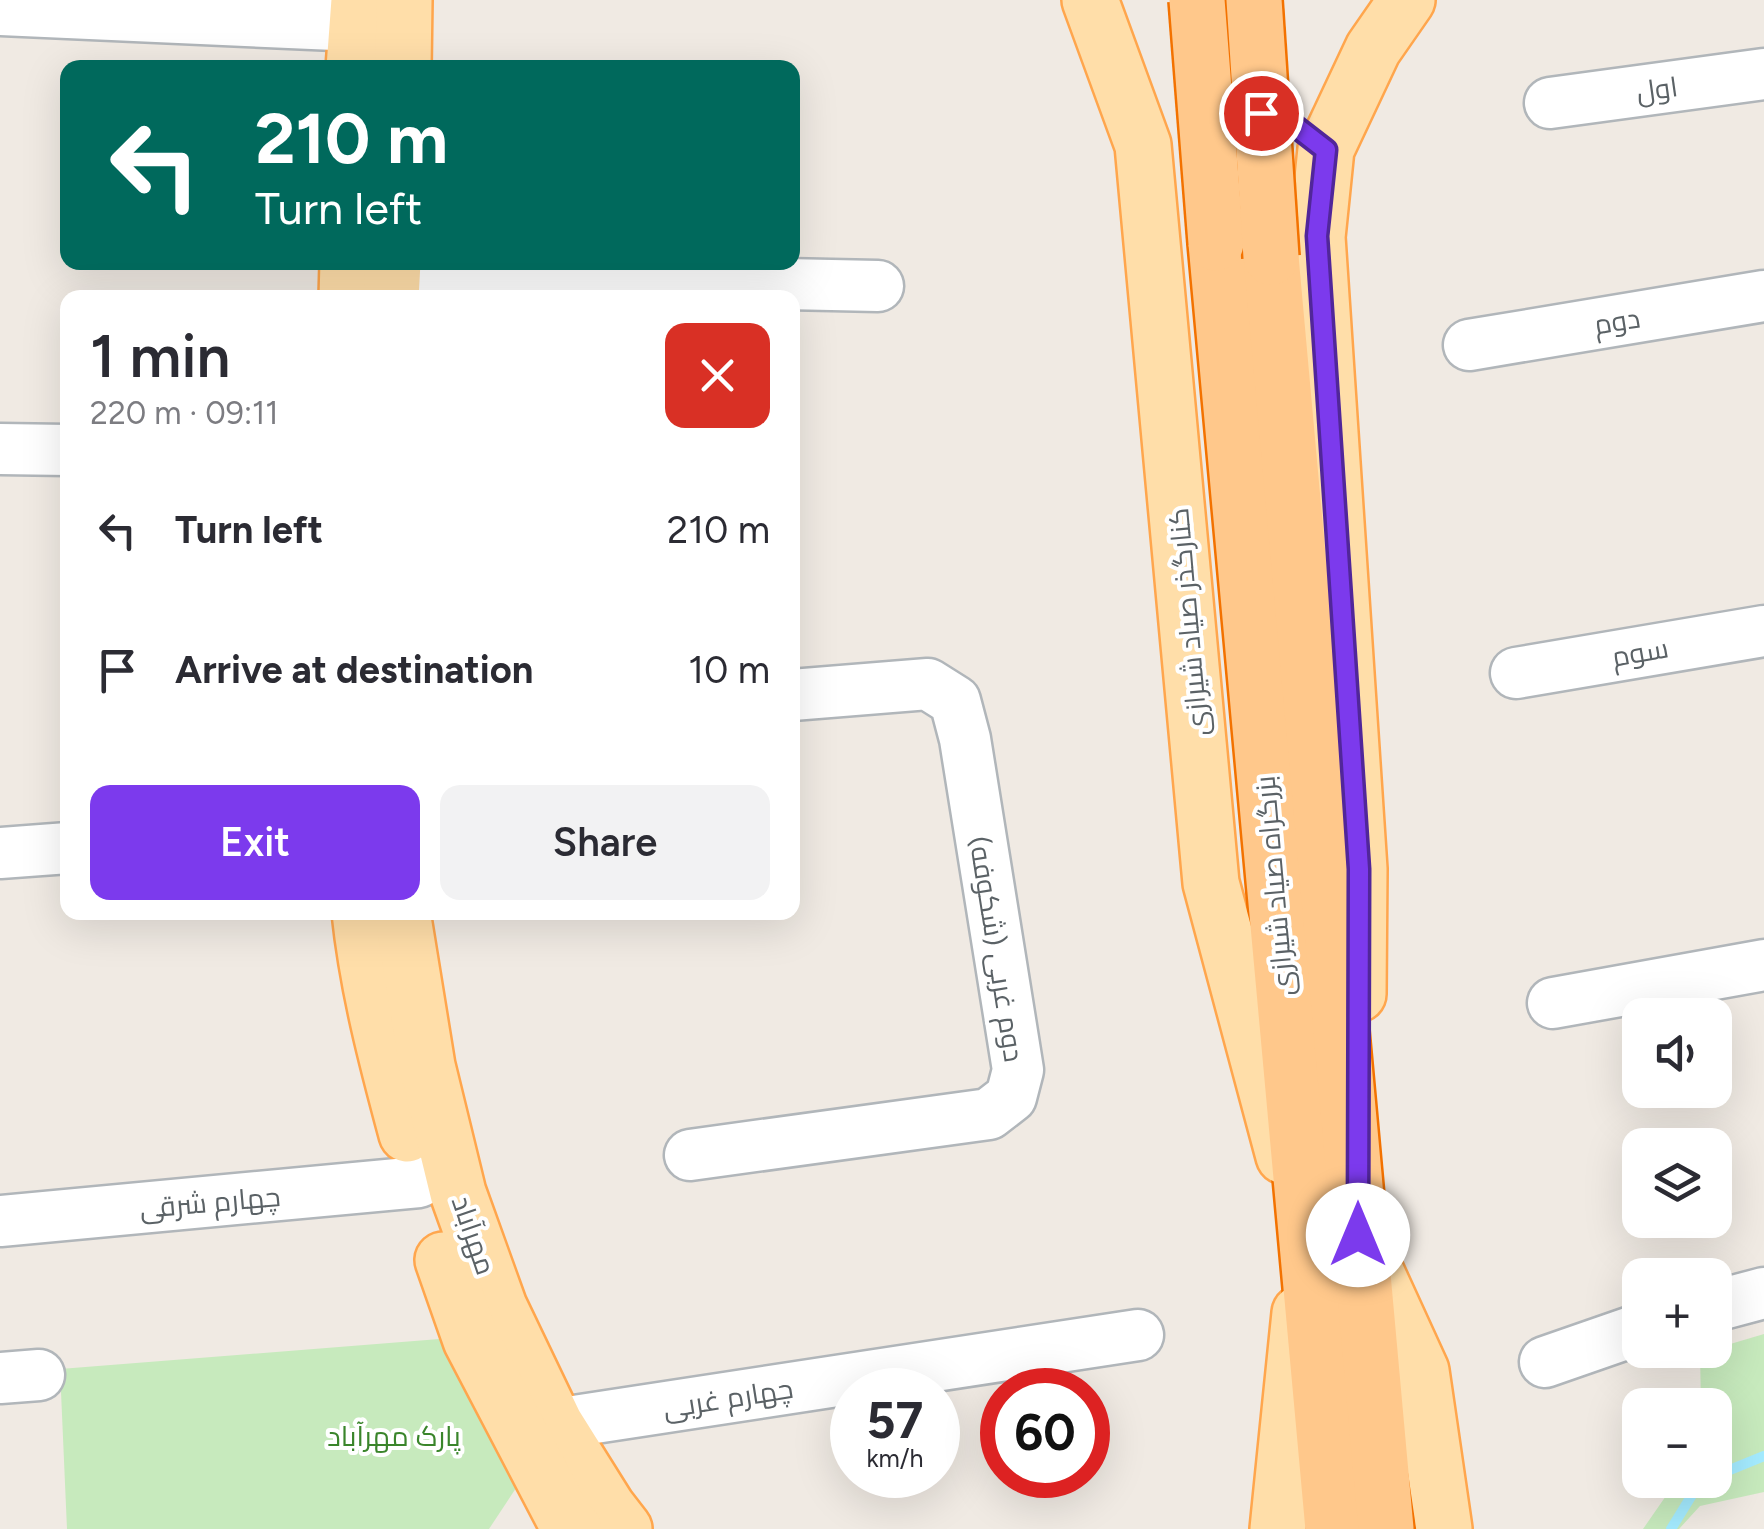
<!DOCTYPE html>
<html lang="en">
<head>
<meta charset="utf-8">
<style>
  :root { --surface:#fff; --page:#f2f2f3; --text:#2b2b33; --muted:#7c7c81; --accent:#7c3aed }
  body { margin:0; font-family:Figtree,Cairo,sans-serif; background:var(--page); color:var(--text); height:100vh; display:flex; flex-direction:column; font-size:38px; white-space:nowrap }
  * { box-sizing:border-box; margin:0 }
  p { font-size:32px; color:var(--muted) }
  .icon { flex:none; width:55px; height:55px; fill:none; stroke:currentColor; stroke-width:2; stroke-linecap:round; stroke-linejoin:round }
  .map { position:relative; flex:1; overflow:hidden }
  .sheet { position:absolute; left:60px; top:290px; width:740px; height:630px; display:flex; flex-direction:column; background:var(--surface); border-radius:20px; box-shadow:0 10px 40px #0002 }
  .sheet>* { flex:none }
  .hud { position:absolute; left:60px; top:60px; width:740px; height:210px; border-radius:20px; box-shadow:0 10px 40px #0002; background:#00695c; color:#fff; overflow:hidden }
  .buttons { position:absolute; left:1622px; top:998px; display:grid; gap:20px }
  .buttons a { display:grid; place-items:center; width:110px; height:110px; border-radius:20px; background:var(--surface); box-shadow:0 10px 40px #0002; font-size:50px }
  .speed { position:absolute; left:830px; top:1368px; display:flex; gap:20px; font-size:50px; font-weight:700; text-align:center }
  .speed>* { display:grid; place-content:center; width:130px; height:130px; border-radius:50%; background:var(--surface); box-shadow:0 10px 40px #0002; line-height:1 }
  .speed small { font-size:25px; font-weight:400 }
  .speed .limit { border:15px solid #d22; background:#fff; color:#111 }
  .pin { position:absolute; display:grid; place-items:center; width:85px; height:85px; color:#fff; margin:-42px; border:5px solid #fff; border-radius:50%; box-shadow:0 2px 10px #0007 }
  .me { position:absolute; width:110px; margin:-55px; rotate:0deg; stroke-linejoin:round; filter:drop-shadow(0 0 8px #0008) }
  .turn { display:flex; align-items:center; gap:35px; height:210px; padding:0 30px; font-size:45px }
  .turn .icon { width:130px; height:130px; stroke-width:2.5 }
  .turn b { display:block; font-size:70px; line-height:85px }
  .round { display:grid; place-items:center; flex:none; width:105px; height:105px; border-radius:20px; background:var(--page) }
  .headline { display:flex; align-items:center; justify-content:space-between; height:170px; padding:0 30px }
  h1 { font-size:60px; font-weight:600; line-height:75px }
  .primary-button { display:flex; gap:20px; margin-top:auto; padding:20px 30px }
  .primary-button a { flex:1; height:115px; border-radius:20px; background:var(--accent); color:#fff; font-size:40px; font-weight:600; line-height:115px; text-align:center }
  .primary-button a+a { background:var(--page); color:var(--text) }
  ul { padding:0; list-style:none }
  li { display:flex; align-items:center; gap:30px; height:140px; padding:0 30px }
  li div { flex:1 }
  li b { display:block; font-size:38px }
  li em { font-style:normal }
  .map>svg:first-child { display:block }
</style>
</head>
<body>
<div class="map">
<svg width="1764" height="1529" viewBox="0 0 1764 1529">
  <rect width="100%" height="100%" fill="#f0eae3"/>
  <g fill="#c7eabd">
    <path d="M1764,1334V1492L1700,1506L1679,1529H1643L1677,1480H1715V1405H1701L1700,1353Z"/>
    <path d="M452,1338L518,1485L489,1529H67L60,1369Z"/>
  </g>
  <g fill="none" stroke-linecap="round" stroke-linejoin="round">
    <g stroke="#a4ebff" stroke-width="10">
      <path d="M1715,1476L1764,1456"/>
      <path d="M1671,1529L1700,1482L1704,1480"/>
    </g>
    <g stroke="#b1b6ba" stroke-width="55">
      <g id="minor">
        <path d="M0,10L358,26"/>
        <path d="M1550,103L1764,74"/>
        <path d="M392,276L878,286"/>
        <path d="M1469,345L1764,296"/>
        <path d="M0,449L68,450"/>
        <path d="M1516,673L1764,631"/>
        <path d="M0,853L68,848"/>
        <path d="M1553,1003L1764,965"/>
        <path d="M690,1155L989,1114L1011,1097L1018,1070L965,739L955,701L928,684L792,695"/>
        <path d="M0,1221L419,1182"/>
        <path d="M1715,1306L1764,1293"/>
        <path d="M1545,1362L1640,1329"/>
        <path d="M0,1378L39,1375"/>
        <path d="M555,1424L1138,1335"/>
      </g>
    </g>
    <g stroke="#ffa64d" stroke-width="60">
      <g id="major">
        <path d="M1090,0L1143,145L1211,883L1284,1156"/>
        <path d="M354,68L359,0"/>
        <path d="M403,68L404,0"/>
        <path d="M347,298L348,262"/>
        <path d="M391,298L393,262"/>
        <path d="M360,912C368,988 387,1060 407,1134"/>
        <path d="M402,912L427,1066L458,1193L499,1307L555,1424L607,1507L624,1529"/>
        <path d="M1358,994L1359,869L1317,237L1326,149L1373,49L1407,0"/>
        <path d="M1363,1244L1421,1371L1444,1529"/>
        <path d="M443,1260L471,1340L565,1520L574,1529"/>
        <path d="M1278,1529L1300,1313"/>
      </g>
    </g>
    <g stroke="#f37200" stroke-width="60">
      <g id="highway">
        <path d="M1216,243L1333,1529"/>
        <path d="M1271,257L1386,1529"/>
      </g>
    </g>
    <use href="#minor" stroke="#fff" stroke-width="50"/>
    <use href="#major" stroke="#ffdea9" stroke-width="55"/>
    <use href="#highway" stroke="#ffc88b" stroke-width="55"/>
    <g stroke="#f37200" stroke-width="60" stroke-linecap="butt">
      <g id="highway-bridge">
        <path d="M1197,0L1216,243"/>
        <path d="M1254,0L1271,257"/>
      </g>
    </g>
    <use href="#highway-bridge" stroke="#ffc88b" stroke-width="55"/>
  </g>
  <g fill="none" stroke-linecap="round" stroke-linejoin="round">
    <g stroke="#51269a" stroke-width="25">
      <path id="route" d="M1261,113L1286,119L1326,150L1317,236L1359,869L1358,1235"/>
    </g>
    <use href="#route" stroke="#7c3aed" stroke-width="18"/>
  </g>
  <g text-anchor="middle" dominant-baseline="central" stroke-width="8" stroke-linejoin="round" paint-order="stroke">
    <g font-size="28" fill="#5b6266" stroke="#fff">
      <text transform="translate(1657 89) rotate(-8)">اول</text>
      <text transform="translate(1617 321) rotate(-9)">دوم</text>
      <text transform="translate(1188 622) rotate(-95)">کنارگذر صیاد شیرازی</text>
      <text transform="translate(1640 652) rotate(-10)">سوم</text>
      <text transform="translate(1274 886) rotate(-95)">بزرگراه صیاد شیرازی</text>
      <text transform="translate(997 949) rotate(81)">دوم غربی (شکوفه)</text>
      <text transform="translate(210 1202) rotate(-5)">چهارم شرقی</text>
      <text transform="translate(474 1235) rotate(71)">مهرآباد</text>
      <text transform="translate(728 1398) rotate(-9)">چهارم غربی</text>
    </g>
    <g font-size="28" fill="#3a852b" stroke="#fff">
      <text x="394" y="1436">پارک مهرآباد</text>
    </g>
  </g>
</svg>
<div class="buttons">
<a><svg class="icon" aria-label="sound" viewBox="0 0 24 24"><path d="M4 9h4l5-4v14l-5-4H4zM17 9q2 3 0 6"/></svg></a>
<a><svg class="icon" aria-label="layers" viewBox="0 0 24 24"><path d="M12 4l9 5-9 5-9-5zM3 14l9 5 9-5"/></svg></a>
<a>+</a>
<a>−</a>
</div>
<div class="speed"><div>57<small>km/h</small></div><div class="limit">60</div></div>
<div class="pin" style="left:1261px;top:113px;background:#d93025"><svg class="icon" aria-label="arrive" viewBox="0 0 24 24"><path d="M6 21V4h12l-3 4 3 4H6"/></svg></div>
<svg class="me" style="left:1358px;top:1235px" viewBox="-20 -20 40 40"><circle r="19" fill="#fff"/><path d="M0-13L10 11 0 6-10 11z" fill="#7c3aed"/></svg>
<div class="hud">
<div class="turn"><svg class="icon" aria-label="left" viewBox="0 0 24 24"><path d="M17 20v-9H6M10 6l-5 5 5 5"/></svg><div><b>210 m</b>Turn left</div></div>
</div>
<section class="sheet">
<div class="headline"><div><h1>1 min</h1><p>220 m · 09:11</p></div><a class="round" style="background:#d93025;color:#fff"><svg class="icon" aria-label="close" viewBox="0 0 24 24"><path d="M6 6l12 12M18 6L6 18"/></svg></a></div>
<ul>
<li><svg class="icon" aria-label="left" viewBox="0 0 24 24"><path d="M17 20v-9H6M10 6l-5 5 5 5"/></svg><div><b>Turn left</b></div><em>210 m</em></li>
<li><svg class="icon" aria-label="arrive" viewBox="0 0 24 24"><path d="M6 21V4h12l-3 4 3 4H6"/></svg><div><b>Arrive at destination</b></div><em>10 m</em></li>
</ul>
<div class="primary-button"><a>Exit</a><a>Share</a></div>
</section>
</div>
</body>
</html>
